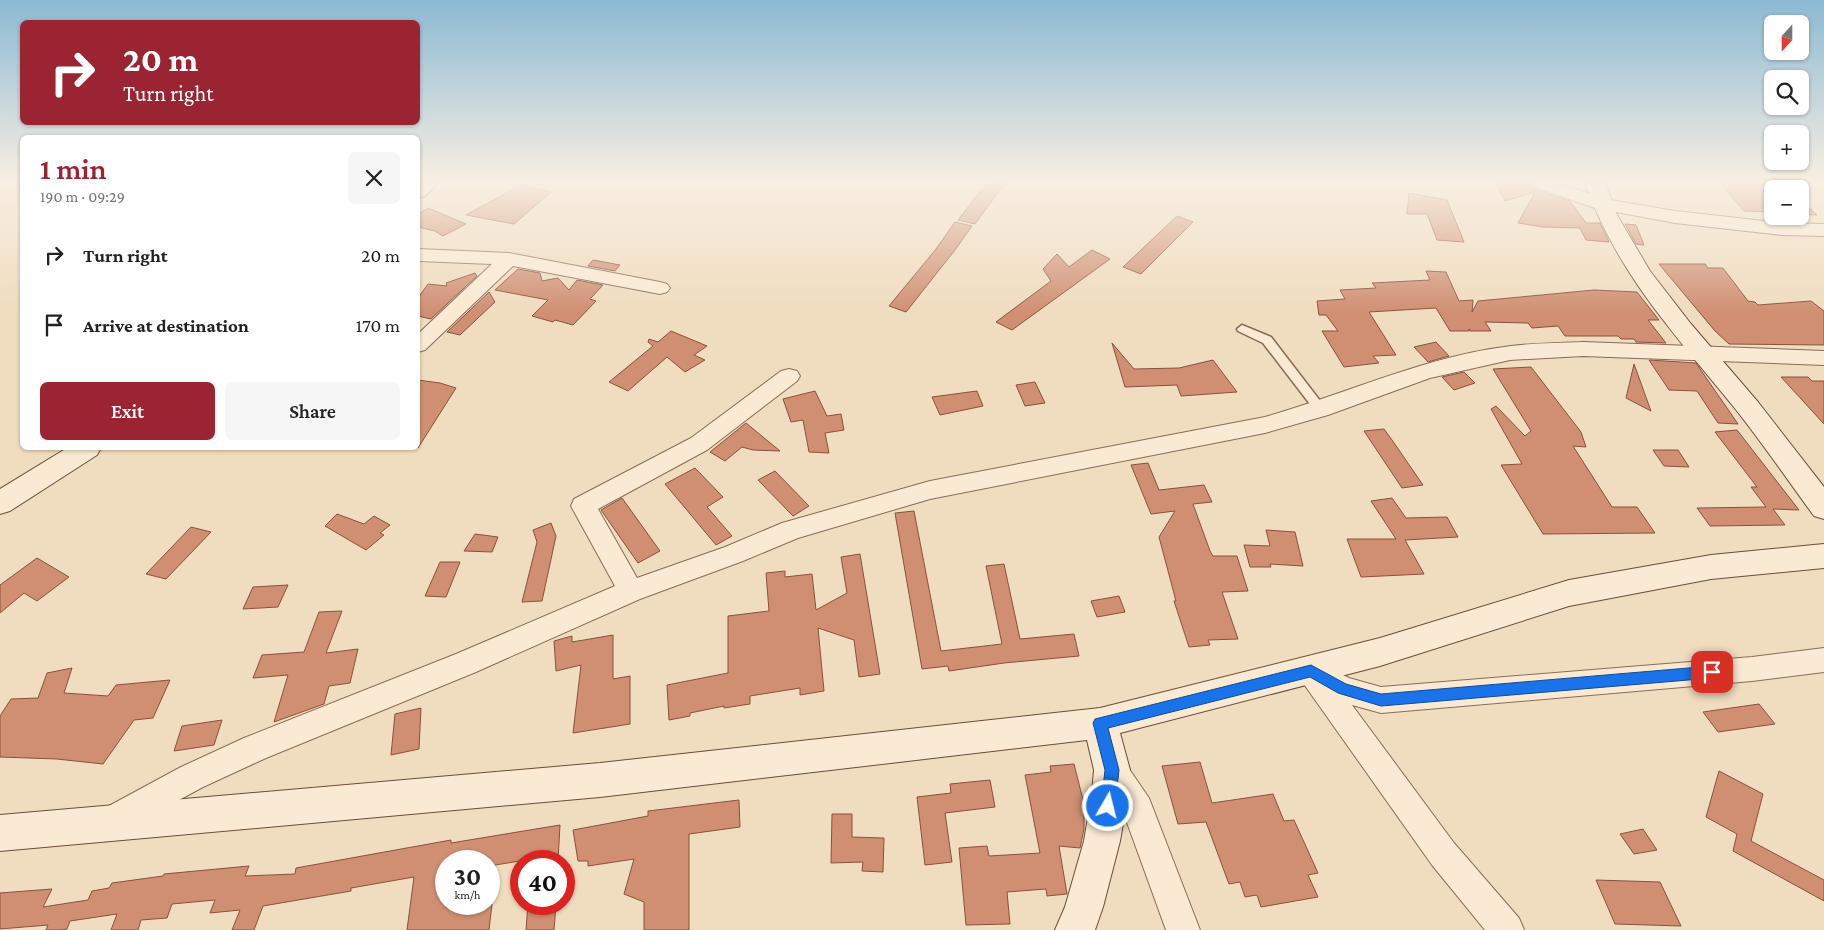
<!DOCTYPE html>
<html lang="en">
<head>
<meta charset="utf-8">
<style>
  :root { --surface:#fff; --page:#f6f6f6; --text:#222; --muted:#767676; --accent:#9b2432 }
  body { margin:0; font-family:"Crimson Pro",serif; background:var(--page); color:var(--text); height:100vh; display:flex; flex-direction:column; font-size:19px; white-space:nowrap }
  * { box-sizing:border-box; margin:0 }
  p { font-size:16px; color:var(--muted) }
  .icon { flex:none; width:28px; height:28px; fill:none; stroke:currentColor; stroke-width:2; stroke-linecap:round; stroke-linejoin:round }
  .map { position:relative; flex:1; overflow:hidden }
  .side { position:absolute; left:20px; top:135px; width:400px; height:315px; display:flex; flex-direction:column; background:var(--surface); border-radius:8px; box-shadow:0 1px 4px #0004 }
  .side>* { flex:none }
  .hud { position:absolute; left:20px; top:20px; width:400px; height:105px; border-radius:8px; box-shadow:0 1px 4px #0004; background:#9b2432; color:#fff; overflow:hidden }
  .needle { width:32px; rotate:201deg }
  .buttons { position:absolute; left:1764px; top:15px; display:grid; gap:10px }
  .buttons a { display:grid; place-items:center; width:45px; height:45px; border-radius:8px; background:var(--surface); box-shadow:0 1px 4px #0004; font-size:25px }
  .speed { position:absolute; left:435px; top:850px; display:flex; gap:10px; font-size:25px; font-weight:700; text-align:center }
  .speed>* { display:grid; place-content:center; width:65px; height:65px; border-radius:50%; background:var(--surface); box-shadow:0 1px 4px #0004; line-height:1 }
  .speed small { font-size:12px; font-weight:400 }
  .speed .limit { border:8px solid #d22; background:#fff; color:#111 }
  .pin { position:absolute; display:grid; place-items:center; width:42px; height:42px; color:#fff; margin:-21px; border-radius:10px; box-shadow:0 2px 8px #0006 }
  .me { position:absolute; width:55px; margin:-28px; rotate:8deg; stroke-linejoin:round; filter:drop-shadow(0 0 4px #0008) }
  .turn { display:flex; align-items:center; gap:18px; height:105px; padding:0 20px; font-size:22px }
  .turn .icon { width:65px; height:65px; stroke-width:2.5 }
  .turn b { display:block; font-size:35px; line-height:42px }
  .round { display:grid; place-items:center; flex:none; width:52px; height:52px; border-radius:8px; background:var(--page) }
  .overview { display:flex; align-items:center; justify-content:space-between; height:85px; padding:0 20px }
  h1 { font-size:30px; font-weight:600; line-height:38px; color:var(--accent) }
  .action { display:flex; gap:10px; margin-top:auto; padding:10px 20px }
  .action a { flex:1; height:58px; border-radius:8px; background:var(--accent); color:#fff; font-size:20px; font-weight:600; line-height:58px; text-align:center }
  .action a+a { background:var(--page); color:var(--text) }
  ul { padding:0; list-style:none }
  li { display:flex; align-items:center; gap:15px; height:70px; padding:0 20px }
  li div { flex:1 }
  li b { display:block; font-size:19px }
  li em { font-style:normal }
  .map>svg:first-child { display:block }
</style>
</head>
<body>
<div class="map">
<svg width="1824" height="930" viewBox="0 0 1824 930">
  <rect width="100%" height="100%" fill="#f0dcbf"/>
  <g fill="#d08f73" stroke="#8a513b">
    <path d="M989,183H1005L975,224L958,220L979,193Z"/>
    <path d="M1496,183H1529L1533,189L1570,201L1586,223H1600L1609,242L1586,240L1580,228L1543,227L1518,223L1535,192L1505,201Z"/>
    <path d="M1720,183H1784L1790,189H1772V212L1744,211Z"/>
    <path d="M521,185L551,192L514,224L466,215Z"/>
    <path d="M1409,193L1447,200L1464,242L1437,240L1427,214H1407Z"/>
    <path d="M1800,199L1817,215L1800,214Z"/>
    <path d="M428,208L466,224L443,236L435,231L418,227V214Z"/>
    <path d="M1177,216L1193,222L1141,274L1123,267Z"/>
    <path d="M955,222L972,226L955,250L906,312L889,306L936,249Z"/>
    <path d="M1625,224L1636,225L1644,245L1636,244Z"/>
    <path d="M1092,250L1110,259L1012,330L996,322L1051,281L1043,269L1057,254L1069,267Z"/>
    <path d="M593,260L620,265L615,271L588,266Z"/>
    <path d="M1659,264H1705L1708,268H1723L1748,301L1755,302L1758,305L1811,301L1824,311V345L1729,344L1715,331Z"/>
    <path d="M518,269L540,273L542,281L558,278L569,290L577,280L603,285L590,299L596,301L573,325L555,320L553,322L532,316L548,300L495,290Z"/>
    <path d="M1426,271L1446,272L1459,301L1473,300L1472,312L1478,301L1594,290L1637,292L1659,320H1648L1666,343L1636,342L1634,339H1621L1618,336H1565L1558,326L1532,328L1528,323L1485,322L1491,331H1470L1469,329V331H1450L1436,308L1369,312L1396,355L1373,356L1379,363L1344,367L1322,331H1338L1326,315H1319L1317,301L1345,299L1340,290L1376,288L1372,283L1430,280Z"/>
    <path d="M475,273L477,276L431,319L418,316V298L428,284L447,286L446,283Z"/>
    <path d="M489,292L495,302L460,335L447,332Z"/>
    <path d="M671,331L707,346L694,355L705,360L685,372L667,357L628,391L609,382L653,346L648,342L649,339L658,342Z"/>
    <path d="M1436,342L1449,356L1428,362L1414,347Z"/>
    <path d="M1112,343L1134,369L1179,368L1213,360L1237,392L1181,396L1177,385L1125,387Z"/>
    <path d="M1649,360L1696,363L1738,424L1718,423L1697,391L1669,390Z"/>
    <path d="M1634,364L1651,411L1626,398Z"/>
    <path d="M1531,367L1581,432L1586,447L1573,446L1612,507H1637L1655,533L1543,534L1501,465L1522,464L1491,409L1496,406L1525,436L1531,431L1493,369Z"/>
    <path d="M1464,372L1475,383L1454,390L1442,377Z"/>
    <path d="M1781,377H1808L1812,381H1824V424Z"/>
    <path d="M418,380L440,383L456,388L418,448Z"/>
    <path d="M1035,382L1045,403L1025,406L1016,385Z"/>
    <path d="M815,391L827,416L841,414L844,430L825,433L829,453L809,452L803,420L791,422L783,399Z"/>
    <path d="M977,391L983,406L940,415L932,397Z"/>
    <path d="M746,423L780,451L753,450L742,447L725,461L710,452Z"/>
    <path d="M1384,429L1392,440L1423,485L1402,488L1364,431Z"/>
    <path d="M1737,430L1799,510L1773,509L1785,525L1710,526L1697,508L1766,507L1751,487H1757L1715,432Z"/>
    <path d="M1653,450H1678L1689,467L1664,466Z"/>
    <path d="M1148,463L1159,490L1204,485L1212,502L1193,504L1210,551L1213,556H1237L1248,591L1222,592L1238,639L1208,640L1210,645L1189,647L1174,601H1176L1159,537L1175,511L1151,514L1131,465Z"/>
    <path d="M695,468L723,497L707,507L732,536L716,545L665,484Z"/>
    <path d="M775,471L809,506L793,516L758,480Z"/>
    <path d="M622,498L660,551L638,563L601,510Z"/>
    <path d="M1392,498L1406,518L1447,517L1458,537L1405,540L1424,574L1361,577L1347,539H1396L1371,501Z"/>
    <path d="M914,511L941,651L1002,644L986,566L1004,564L1020,639L1074,634L1079,656L1004,663L949,671L948,666L922,669L895,513Z"/>
    <path d="M337,514L364,524L374,516L390,525L380,533L384,535L366,550L325,526Z"/>
    <path d="M551,523L556,536L542,601L522,602L537,542L533,530Z"/>
    <path d="M191,527L211,532L166,579L146,574Z"/>
    <path d="M1266,530L1295,532L1303,566L1270,564L1271,567H1250L1244,545L1270,546Z"/>
    <path d="M475,534L498,537L492,552L464,551Z"/>
    <path d="M860,554L880,674L859,677L854,640L818,628L824,691L800,695V688L750,696V704L724,708V706L690,713V716L669,720L667,685L728,673V616L769,611L766,573L785,571V577L812,574L816,610L847,593L841,557Z"/>
    <path d="M37,558L69,577L37,601L24,593L0,613V585Z"/>
    <path d="M440,562H460L446,597L425,596Z"/>
    <path d="M288,585L278,607L243,609L253,587Z"/>
    <path d="M1119,596L1125,612L1097,617L1091,601Z"/>
    <path d="M342,611L326,653L358,649L350,683L329,686L324,704L274,722L288,675L253,678L262,655L304,652L319,612Z"/>
    <path d="M613,635V679L630,676V724L573,733L581,665L556,671L554,641L572,636V642Z"/>
    <path d="M72,668L64,693L108,696L116,685L170,680L153,718L134,720L103,764L57,759L0,757V716L11,699L38,698L47,673Z"/>
    <path d="M1759,704L1775,724L1718,732L1703,712Z"/>
    <path d="M421,708L419,749L391,755L395,714Z"/>
    <path d="M222,720L214,745L174,751L182,726Z"/>
    <path d="M1200,762L1212,803L1273,794L1284,821L1294,820L1318,873L1308,875L1318,897L1261,907L1257,895L1245,897L1240,882L1229,884L1206,822L1178,824L1162,766Z"/>
    <path d="M1074,764L1084,804V829L1080,848L1059,846L1067,894L1047,896L1046,889L1007,892L1010,924L966,925L959,848L987,846L989,856L1040,853L1025,775L1051,772L1050,766Z"/>
    <path d="M1719,771L1763,794L1751,841L1824,880V901L1733,851L1737,834L1706,817Z"/>
    <path d="M990,780L995,807L945,813L952,862L925,865L917,797L951,793L950,784Z"/>
    <path d="M739,800L740,827L689,834V930H644V902L624,894L634,859L588,866V861H578L573,830L648,816V811Z"/>
    <path d="M832,814H852V837L884,838L883,872L862,871L863,862L831,863Z"/>
    <path d="M560,825L558,861H520L489,866V861H446L444,904H492L489,930H407L414,877L351,888V891L263,906L254,930H232L240,910L210,913L215,900L172,904L167,918L141,920L138,930H111L117,914L70,921L67,929L61,930H46L48,925L0,929V893L52,889L43,907L88,900L92,891L109,888L112,883L163,876L164,874L249,866L245,876L295,874L296,868L451,840V843Z"/>
    <path d="M1643,829L1657,850L1634,854L1620,834Z"/>
    <path d="M1596,880L1660,882L1681,926L1615,924Z"/>
    <path d="M528,904H556L554,930H526Z"/>
  </g>
  <g fill="none" stroke-linecap="round" stroke-linejoin="round">
    <g stroke="#896c57" stroke-width="3">
      <path id="lane" d="M1242,325L1271,337L1324,406L1326,409L1324,412H1316L1263,343L1238,331L1237,329Z"/>
    </g>
    <g stroke="#896c57" stroke-width="2">
      <g id="street">
        <path d="M1531,183H1558L1605,199L1675,211L1783,223L1824,224V236L1783,235L1675,223L1595,208L1534,187Z"/>
        <path d="M418,249L509,253L660,282L667,284L670,288L667,292L660,294L513,266L425,350L418,352V334L492,264L418,261Z"/>
        <path d="M1583,342L1824,351V365L1583,356L1510,360L1430,378L1328,415L1265,433L930,499L798,538L743,561L640,599L476,672L266,758L203,787L118,833L107,829L102,818L107,807L181,767L244,738L456,654L615,586L571,506L574,499L691,438L781,371L789,369L797,371L800,376L797,381L707,450L598,509L637,578L725,547L782,523L930,481L1265,417C1346,394 1426,356 1511,346C1534,343 1559,343 1583,342Z"/>
        <path d="M1824,648V672L1752,681L1381,713L1352,705L1454,843L1519,918L1524,930H1485L1432,865L1301,680L1297,671L1301,662L1311,659L1349,678L1381,687L1752,657Z"/>
        <path d="M1112,756L1123,760L1149,798L1200,930H1166L1125,817L1097,770L1101,760Z"/>
      </g>
    </g>
    <g stroke="#6b4d3a" stroke-width="2">
      <g id="secondary">
        <path d="M418,183H438L425,196L418,198Z"/>
        <path d="M1585,183H1605L1617,215L1650,271L1691,324L1758,402L1824,487V519L1814,516C1787,479 1761,441 1733,406C1674,333 1617,273 1585,183Z"/>
        <path d="M67,448H101L97,455L10,511L0,514V489Z"/>
        <path d="M1824,544V568L1711,579L1569,606L1380,666L1120,733L1130,770L1128,794L1120,841L1103,907L1095,930H1055L1065,907L1084,841L1092,794L1094,770L1087,740L600,797L0,851V815L600,763L1100,708L1380,638L1569,580L1711,555Z"/>
      </g>
    </g>
    <use href="#lane" fill="#faead3" fill-rule="evenodd"/>
    <use href="#street" fill="#faead3" fill-rule="evenodd"/>
    <use href="#secondary" fill="#faead3" fill-rule="evenodd"/>
  </g>
  <linearGradient id="sky" x2="0" y2="1"><stop stop-color="#8cb9d4"/><stop offset="0.58" stop-color="#f8efe2"/><stop offset="1" stop-color="#f8efe2" stop-opacity="0"/></linearGradient>
  <rect width="1824" height="313" fill="url(#sky)"/>
  <path fill="#1a73e8" stroke="#114b97" d="M1311,665L1346,684L1381,694L1712,666L1717,668L1719,672L1717,677L1712,678L1381,706L1338,693L1310,677L1108,728L1119,770L1115,806L1113,811L1108,813L1103,811L1101,806L1105,770L1093,723L1095,719Z"/>
</svg>
<div class="buttons">
<a><svg class="needle" viewBox="-14 -14 28 28"><path d="M0-13l5 13h-10z" fill="#e53935"/><path d="M0 13l5-13h-10z" fill="#767676"/></svg></a>
<a><svg class="icon" aria-label="search" viewBox="0 0 24 24"><circle cx="10" cy="10" r="6"/><path d="M15 15l6 6"/></svg></a>
<a>+</a>
<a>−</a>
</div>
<div class="speed"><div>30<small>km/h</small></div><div class="limit">40</div></div>
<div class="pin" style="left:1712px;top:672px;background:#d93025"><svg class="icon" aria-label="arrive" viewBox="0 0 24 24"><path d="M6 21V4h12l-3 4 3 4H6"/></svg></div>
<svg class="me" style="left:1108px;top:806px" viewBox="-20 -20 40 40"><circle r="17" fill="#1a73e8" stroke="#fff" stroke-width="3"/><path d="M0-11L8 9 0 5-8 9z" fill="#fff"/></svg>
<div class="hud">
<div class="turn"><svg class="icon" aria-label="right" viewBox="0 0 24 24"><path d="M7 20v-9h11M14 6l5 5-5 5"/></svg><div><b>20 m</b>Turn right</div></div>
</div>
<section class="side">
<div class="overview"><div><h1>1 min</h1><p>190 m · 09:29</p></div><a class="round"><svg class="icon" aria-label="close" viewBox="0 0 24 24"><path d="M6 6l12 12M18 6L6 18"/></svg></a></div>
<ul>
<li><svg class="icon" aria-label="right" viewBox="0 0 24 24"><path d="M7 20v-9h11M14 6l5 5-5 5"/></svg><div><b>Turn right</b></div><em>20 m</em></li>
<li><svg class="icon" aria-label="arrive" viewBox="0 0 24 24"><path d="M6 21V4h12l-3 4 3 4H6"/></svg><div><b>Arrive at destination</b></div><em>170 m</em></li>
</ul>
<div class="action"><a>Exit</a><a>Share</a></div>
</section>
</div>
</body>
</html>
